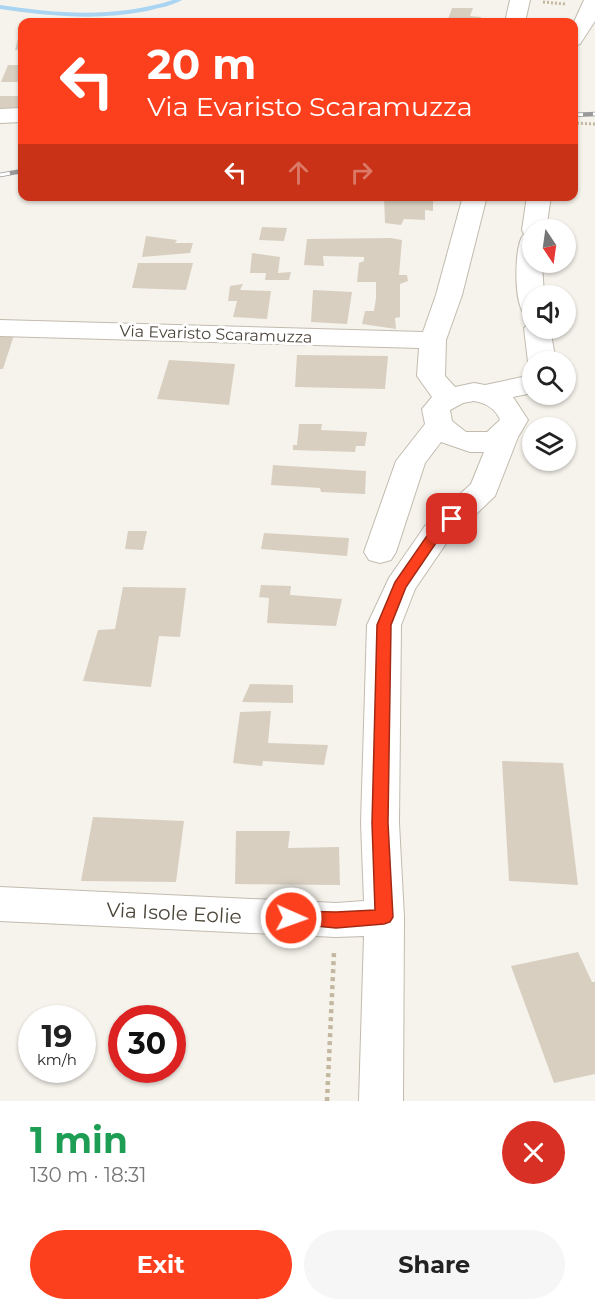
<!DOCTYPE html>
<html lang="en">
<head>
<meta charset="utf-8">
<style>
  :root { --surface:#fff; --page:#f6f6f6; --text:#222; --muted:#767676; --accent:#fc3f1d }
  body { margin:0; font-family:Montserrat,sans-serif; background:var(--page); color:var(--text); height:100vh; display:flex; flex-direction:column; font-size:22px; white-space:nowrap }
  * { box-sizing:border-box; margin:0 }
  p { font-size:20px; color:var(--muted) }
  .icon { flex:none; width:33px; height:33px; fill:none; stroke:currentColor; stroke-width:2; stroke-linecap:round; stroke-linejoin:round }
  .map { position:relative; height:1101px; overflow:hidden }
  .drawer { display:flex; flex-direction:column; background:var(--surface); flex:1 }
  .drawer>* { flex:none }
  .top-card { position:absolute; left:18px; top:18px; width:560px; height:183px; border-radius:12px; box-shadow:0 2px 4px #0004; background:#fc3f1d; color:#fff; overflow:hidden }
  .needle { width:39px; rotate:167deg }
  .controls { position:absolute; left:522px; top:219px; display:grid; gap:12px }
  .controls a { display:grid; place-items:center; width:54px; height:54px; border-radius:50%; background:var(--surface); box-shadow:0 2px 4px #0004; font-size:30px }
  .speed { position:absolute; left:18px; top:1005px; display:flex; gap:12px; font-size:30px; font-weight:700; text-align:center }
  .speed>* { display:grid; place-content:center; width:78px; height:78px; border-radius:50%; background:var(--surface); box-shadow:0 2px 4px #0004; line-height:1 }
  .speed small { font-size:15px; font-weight:400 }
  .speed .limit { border:9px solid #d22; background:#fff; color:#111 }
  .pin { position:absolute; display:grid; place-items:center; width:51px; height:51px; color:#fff; margin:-26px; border-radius:12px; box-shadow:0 3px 9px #0006 }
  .me { position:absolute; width:66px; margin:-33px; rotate:92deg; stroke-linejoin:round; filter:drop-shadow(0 0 4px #0008) }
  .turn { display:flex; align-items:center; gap:21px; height:126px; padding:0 30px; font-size:27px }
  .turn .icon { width:78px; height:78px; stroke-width:2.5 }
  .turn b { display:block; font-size:42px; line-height:51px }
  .lanes { display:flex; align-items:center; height:57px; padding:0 30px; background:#0003; justify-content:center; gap:30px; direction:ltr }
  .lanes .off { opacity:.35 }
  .round { display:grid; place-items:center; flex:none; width:63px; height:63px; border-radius:32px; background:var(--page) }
  .head { display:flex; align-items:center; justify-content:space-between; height:102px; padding:0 30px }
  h1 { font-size:36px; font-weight:700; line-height:45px; color:#1e9e55 }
  .primary-button { display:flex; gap:12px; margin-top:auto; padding:12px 30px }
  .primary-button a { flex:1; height:69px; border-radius:36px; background:var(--accent); color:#fff; font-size:24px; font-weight:700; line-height:69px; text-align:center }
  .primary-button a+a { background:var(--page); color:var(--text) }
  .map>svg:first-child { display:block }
</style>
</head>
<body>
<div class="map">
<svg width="595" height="1101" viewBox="0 0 595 1101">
  <rect width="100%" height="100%" fill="#f6f3ec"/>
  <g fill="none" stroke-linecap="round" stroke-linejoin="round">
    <path fill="#a9d4f2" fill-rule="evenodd" d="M173,0H182C172,6 158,8 147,11C98,21 49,16 0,9V5C59,14 116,18 173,0Z"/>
  </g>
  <g fill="#d8cfc1">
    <path d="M452,8H473L470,16L481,17V20L486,22H447Z"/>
    <path d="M19,35H22V50H15Z"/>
    <path d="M8,65H22V82H1Z"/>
    <path d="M0,96H21L18,110H0Z"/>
    <path d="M384,197L433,199V211L425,210V220L404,219L401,225L385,223Z"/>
    <path d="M262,227L287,228L284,241L259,240Z"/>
    <path d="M146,236L177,240L175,243H193L190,253L142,257Z"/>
    <path d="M391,238L402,240L399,275H407L408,281L400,284V317L395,318L396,329L362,324L365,311H374L376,298V282H357L359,263L364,261V257L323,256L324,266L304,265L307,239Z"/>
    <path d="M252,253L280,257L278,273L291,272L289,280H265L266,273H250Z"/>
    <path d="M138,263H193L186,290L132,288Z"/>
    <path d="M243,284L240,290L271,291L267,319L233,317L237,301H228L230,286Z"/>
    <path d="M313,290L352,292L347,324L311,322Z"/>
    <path d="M0,335H14L3,369H0Z"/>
    <path d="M297,355L388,356L385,389L295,387Z"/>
    <path d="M169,360L235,364L229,405L157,399Z"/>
    <path d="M299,424H322L321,430L367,432L365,446H356L355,452L293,450V445H297Z"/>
    <path d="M273,465L366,471L365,494L321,492L320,488L271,485Z"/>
    <path d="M128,531H147L143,550L125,549Z"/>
    <path d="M264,533L349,538L347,556L261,549Z"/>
    <path d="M261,585L291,586L290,595L342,599L336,626L267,623L269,598L259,597Z"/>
    <path d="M123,587L186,588L180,637L159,636L151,687L83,681L98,630L115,629Z"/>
    <path d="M250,684L293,685V703L242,702Z"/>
    <path d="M271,711L268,743L328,745L324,765L263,761L262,766L233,763L240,712Z"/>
    <path d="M502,761L563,763L578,885L509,881Z"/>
    <path d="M93,817L184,821L176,882L81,881Z"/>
    <path d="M236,831H290L288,848L339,847L340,885L235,884Z"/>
    <path d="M578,952L592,982H595V1074L554,1083L511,966Z"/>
  </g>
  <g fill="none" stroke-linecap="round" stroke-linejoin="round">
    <g stroke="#c2bbae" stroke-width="2">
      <g id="minor">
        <path d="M510,0H530L525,22H505Z"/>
        <path d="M584,0H595V21L580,44L573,46V24Z"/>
        <path d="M22,108V122L0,123V109Z"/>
        <path d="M463,196H487L462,295L446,340L445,376L455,387L474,383L485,385L532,375V393L513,397L528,420L518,437L495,496L447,542L415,589L401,625L399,823L404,917L403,1101H359L364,936L336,937L0,921V887L336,903L364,901L361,823L367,625L389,578L425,526L471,484L484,452H470L441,442L425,463L396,552L391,560L380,563L369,560L364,552L396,461L425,424L422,409L432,397L417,376L419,348L0,336V320L423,332L436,295ZM474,401C486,403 496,409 500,420L487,432H466L452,421L450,410L463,403Z"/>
        <path d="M527,196H551L546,230H532V262H542L544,296H532V314L523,312C514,299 514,245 524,234L522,230Z"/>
        <path d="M532,321V328H550L556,362H532V368L528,362L524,328Z"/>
      </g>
    </g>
    <g stroke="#c4b79f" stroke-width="3" stroke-dasharray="2 2" stroke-linecap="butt">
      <path d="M543,2L565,4"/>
      <path d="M573,123L595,124"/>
    </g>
    <path stroke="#c4b79f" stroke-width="4.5" stroke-dasharray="4 4" stroke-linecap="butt" d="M327,1101L334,952"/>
    <use href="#minor" fill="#fff" fill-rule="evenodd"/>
    <g stroke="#9a9a9a" stroke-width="4.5">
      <g id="rail">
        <path d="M573,115L595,114"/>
        <path d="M0,175L22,171"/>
      </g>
    </g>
    <use href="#rail" stroke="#fff" stroke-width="3" stroke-dasharray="10" stroke-linecap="butt"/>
  </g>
  <path fill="#fc3f1d" stroke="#a42913" stroke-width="1.5" d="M452,514L458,519L440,537L406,587L391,625L388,823L393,917L390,922L384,924L336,928L285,923L282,918L285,913L291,911L336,912L375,910L372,823L377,625L395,582L431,530Z"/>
  <g text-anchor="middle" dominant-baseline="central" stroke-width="6" stroke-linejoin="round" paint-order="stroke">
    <g font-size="16" fill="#4b4439" stroke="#fff">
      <text transform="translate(216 334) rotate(2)">Via Evaristo Scaramuzza</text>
    </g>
    <g font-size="20" fill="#4b4439" stroke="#fff">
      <text transform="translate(174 913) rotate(3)">Via Isole Eolie</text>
    </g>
  </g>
</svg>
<div class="controls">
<a><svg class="needle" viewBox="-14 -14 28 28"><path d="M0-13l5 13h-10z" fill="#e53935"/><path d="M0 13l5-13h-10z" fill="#767676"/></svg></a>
<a><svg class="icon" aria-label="sound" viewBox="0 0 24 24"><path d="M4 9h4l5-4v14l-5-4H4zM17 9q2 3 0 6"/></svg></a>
<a><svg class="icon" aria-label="search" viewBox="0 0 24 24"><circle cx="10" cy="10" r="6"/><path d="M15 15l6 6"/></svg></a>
<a><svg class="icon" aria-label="layers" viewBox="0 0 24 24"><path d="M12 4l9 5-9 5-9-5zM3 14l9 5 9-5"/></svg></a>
</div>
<div class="speed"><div>19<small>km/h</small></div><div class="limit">30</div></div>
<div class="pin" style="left:452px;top:519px;background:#d93025"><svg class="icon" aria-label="arrive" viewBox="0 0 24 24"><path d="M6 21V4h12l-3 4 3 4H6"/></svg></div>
<svg class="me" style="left:291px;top:918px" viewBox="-20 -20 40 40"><circle r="17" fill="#fc3f1d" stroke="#fff" stroke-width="3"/><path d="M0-11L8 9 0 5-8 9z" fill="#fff"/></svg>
<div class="top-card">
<div class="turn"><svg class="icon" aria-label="left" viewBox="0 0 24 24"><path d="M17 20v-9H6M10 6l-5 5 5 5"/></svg><div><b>20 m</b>Via Evaristo Scaramuzza</div></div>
<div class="lanes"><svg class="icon" aria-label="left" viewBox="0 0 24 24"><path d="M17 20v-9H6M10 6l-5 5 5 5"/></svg><svg class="icon off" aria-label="ahead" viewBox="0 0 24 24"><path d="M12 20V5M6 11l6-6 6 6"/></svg><svg class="icon off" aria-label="right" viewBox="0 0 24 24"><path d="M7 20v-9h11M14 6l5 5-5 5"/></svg></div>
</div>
</div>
<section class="drawer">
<div class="head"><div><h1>1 min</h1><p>130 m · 18:31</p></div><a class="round" style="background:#d93025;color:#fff"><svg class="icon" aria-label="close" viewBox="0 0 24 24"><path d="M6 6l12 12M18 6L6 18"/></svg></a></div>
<div class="primary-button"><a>Exit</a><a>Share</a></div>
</section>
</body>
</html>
